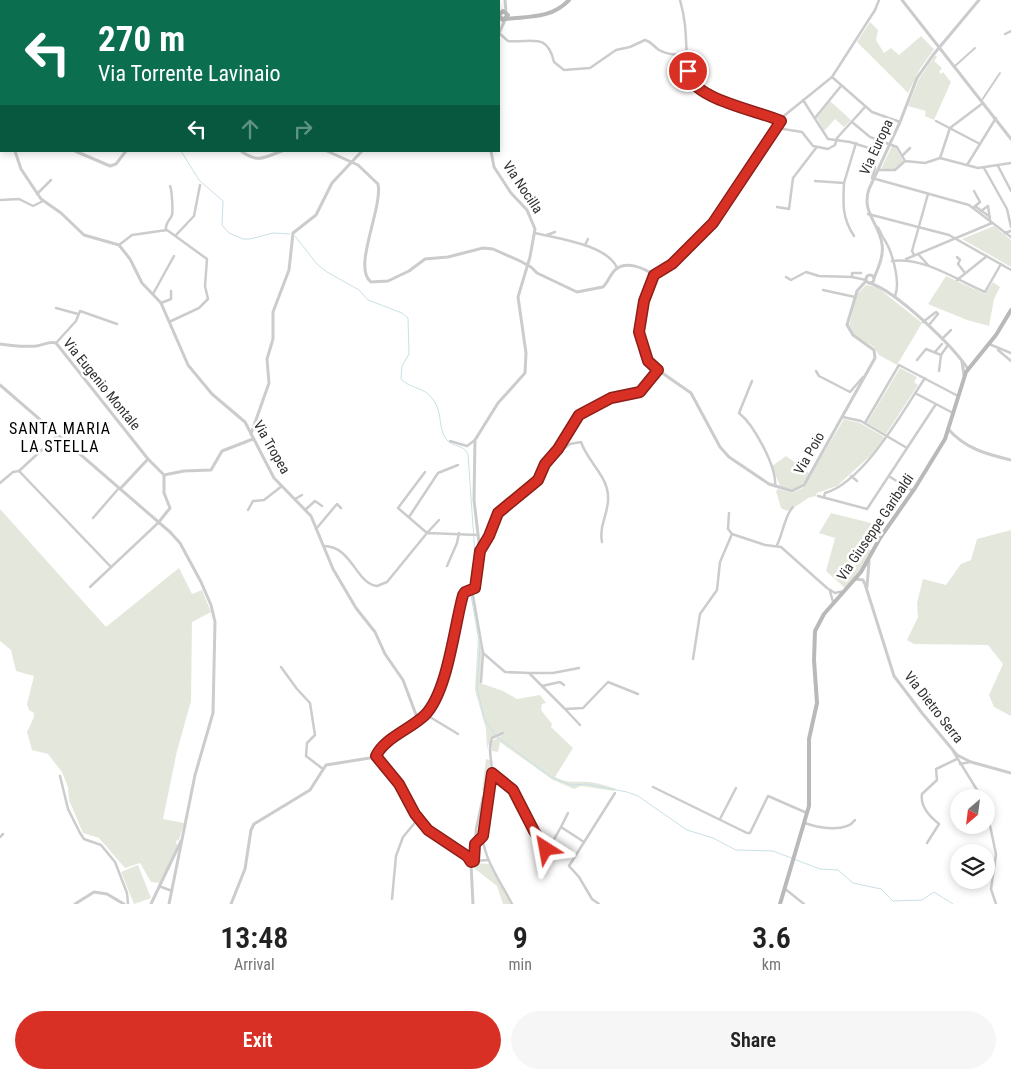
<!DOCTYPE html>
<html lang="en">
<head>
<meta charset="utf-8">
<style>
  :root { --surface:#fff; --page:#f6f6f6; --text:#222; --muted:#767676; --accent:#d93025 }
  body { margin:0; font-family:"Roboto Condensed",sans-serif; background:var(--page); color:var(--text); height:100vh; display:flex; flex-direction:column; font-size:19px; white-space:nowrap }
  * { box-sizing:border-box; margin:0 }
  p { font-size:16px; color:var(--muted) }
  .icon { flex:none; width:28px; height:28px; fill:none; stroke:currentColor; stroke-width:2; stroke-linecap:round; stroke-linejoin:round }
  .map { position:relative; height:904px; overflow:hidden }
  .side { display:flex; flex-direction:column; background:var(--surface); flex:1 }
  .side>* { flex:none }
  .hud { position:absolute; left:0px; top:0px; width:500px; height:152px; box-shadow:0 2px 8px #0003; background:#0b6e4f; color:#fff; overflow:hidden }
  .needle { width:32px; rotate:208deg }
  .tools { position:absolute; left:950px; top:789px; display:grid; gap:10px }
  .tools a { display:grid; place-items:center; width:45px; height:45px; border-radius:50%; background:var(--surface); box-shadow:0 2px 8px #0003; font-size:25px }
  .pin { position:absolute; display:grid; place-items:center; width:42px; height:42px; color:#fff; margin:-21px; border:2px solid #fff; border-radius:50%; box-shadow:0 1px 5px #0007 }
  .me { position:absolute; width:55px; margin:-28px; rotate:326deg; stroke-linejoin:round; filter:drop-shadow(0 0 4px #0008) }
  .turn { display:flex; align-items:center; gap:18px; height:105px; padding:0 15px; font-size:22px }
  .turn .icon { width:65px; height:65px; stroke-width:2.5 }
  .turn b { display:block; font-size:35px; line-height:42px }
  .lanes { display:flex; align-items:center; height:48px; padding:0 15px; background:#0003; justify-content:center; gap:25px; direction:ltr }
  .lanes .off { opacity:.35 }
  .eta { display:flex; justify-content:space-evenly; align-items:center; height:85px; text-align:center }
  .eta b { font-size:30px; font-weight:600; line-height:35px }
  .button { display:flex; gap:10px; margin-top:auto; padding:10px 15px }
  .button a { flex:1; height:58px; border-radius:30px; background:var(--accent); color:#fff; font-size:20px; font-weight:600; line-height:58px; text-align:center }
  .button a+a { background:var(--page); color:var(--text) }
  .map>svg:first-child { display:block }
</style>
</head>
<body>
<div class="map">
<svg width="1011" height="904" viewBox="0 0 1011 904">
  <rect width="100%" height="100%" fill="#fff"/>
  <g fill="#e4e8dc">
    <path d="M870,22L878,30L876,40L884,53L891,48L899,55L921,36L934,49L920,69L908,93L857,42Z"/>
    <path d="M935,55L937,57L934,61L942,68L939,72L941,74L943,72L951,82L934,120L925,116L926,111L908,106L919,79Z"/>
    <path d="M830,101L851,120L844,127L835,119L824,131L817,118Z"/>
    <path d="M892,146L896,148L903,161L895,169H881Z"/>
    <path d="M994,226L1011,240V267L962,239Z"/>
    <path d="M946,276L985,294L993,282L1000,287L994,299L989,326L967,320L928,304Z"/>
    <path d="M866,285L877,287L922,323L897,365L879,355L874,347L853,334L849,326L857,294Z"/>
    <path d="M900,368L917,377L914,382L918,385L886,434L867,423Z"/>
    <path d="M844,419L860,423L883,436L884,438L872,454L837,486L817,493L816,496L808,498L795,507L794,506L787,511L781,508L776,491L778,489L792,493L803,488Z"/>
    <path d="M786,456L809,473L802,485L794,490L780,486L772,466Z"/>
    <path d="M0,509L106,627L179,568L192,594L202,590L211,612L192,622L191,701L177,751L163,819L184,823L179,840L176,841L177,846L160,883L151,882L140,863L125,868L99,838L83,833L69,800L68,787L62,772L48,754L32,750L27,732L34,717V713L29,710L27,704L34,676L16,671L11,650L0,641Z"/>
    <path d="M831,513L871,523L883,530L879,536L874,533L865,547L871,551L860,572L845,588L826,571L835,538L819,533Z"/>
    <path d="M1011,530V716L994,707L989,695L1003,664L988,645L914,644L907,640L918,617L917,603L923,579L946,585L961,564L971,560L977,539Z"/>
    <path d="M478,636L482,653L480,683L503,691L517,699L540,695L546,703L542,704L541,710L552,724L551,727L573,748L555,777C568,784 576,781 589,782C598,783 607,786 616,789L614,791L581,786L574,789L553,780L500,742L498,752L492,751V741L504,734L503,732L491,738L487,749L486,729L475,690Z"/>
    <path d="M486,759L490,760L491,780L488,792L482,790Z"/>
    <path d="M474,863L489,864L511,904H503L497,886L474,868Z"/>
    <path d="M138,865L151,898L134,904L121,872Z"/>
  </g>
  <g fill="none" stroke-linecap="round" stroke-linejoin="round">
    <g stroke="#cae0e7" stroke-width="1">
      <path d="M172,0V1"/>
      <path d="M181,151L199,180L223,201L222,225L229,233L243,239H250L273,233L290,234"/>
      <path d="M295,236L317,264L327,272L359,290L368,300L402,313L408,318L409,354L402,366L401,379C409,388 422,387 430,396C444,410 437,426 446,439C452,447 463,444 468,454L475,555L470,589L480,647L477,687L484,718L496,736L551,777L571,785L587,784L627,792L638,796L687,830L713,838L736,850L773,851L820,869L838,870L853,883L881,889L893,901L922,900L934,892L953,904"/>
    </g>
    <g stroke="#ccc" stroke-width="2">
      <path d="M955,66L975,48"/>
      <path d="M982,100L1000,73"/>
      <path d="M878,227L884,239"/>
    </g>
    <g stroke="#ccc" stroke-width="2.5">
      <path d="M268,0L269,1"/>
      <path d="M308,0V1"/>
      <path d="M386,0H387"/>
      <path d="M680,0C688,28 685,45 688,73C691,98 761,112 781,121"/>
      <path d="M170,1V0"/>
      <path d="M499,33L508,41C532,43 547,32 554,62L564,70L590,68L616,50L630,47L645,40C652,42 653,46 659,50C666,54 679,56 688,54"/>
      <path d="M1005,34L1011,31"/>
      <path d="M832,77L872,112L900,122"/>
      <path d="M0,100L1,98"/>
      <path d="M803,100L828,139L850,142L872,149L875,168L872,178L969,205L1011,237"/>
      <path d="M815,118L841,86"/>
      <path d="M936,121L980,144"/>
      <path d="M852,122L870,137L897,147L905,161"/>
      <path d="M777,128L802,132L813,146L828,149L835,145L837,138L865,107"/>
      <path d="M902,156L910,148"/>
      <path d="M940,158L950,128L983,103"/>
      <path d="M967,165L996,118"/>
      <path d="M998,166L1011,191"/>
      <path d="M984,168L1007,209L1011,227"/>
      <path d="M878,170H895L905,161L925,163L940,158L978,168L1011,163"/>
      <path d="M815,181L844,183L856,143"/>
      <path d="M844,183C843,204 842,218 854,236"/>
      <path d="M37,194L51,180"/>
      <path d="M0,200L19,199L33,206L43,201"/>
      <path d="M975,206L990,217"/>
      <path d="M777,207L789,209L793,178L816,148"/>
      <path d="M973,208L980,202L974,191"/>
      <path d="M981,211L988,206L990,220"/>
      <path d="M868,214L949,235L1011,270"/>
      <path d="M166,230C165,222 170,221 172,215C173,211 172,190 170,186"/>
      <path d="M535,233C556,238 608,245 617,268"/>
      <path d="M1005,233L1011,231"/>
      <path d="M176,235L194,216L200,185"/>
      <path d="M547,235L555,232"/>
      <path d="M884,239C892,251 901,282 895,296"/>
      <path d="M119,245L132,235L167,230L207,259L205,286L208,299L199,308L169,322"/>
      <path d="M585,245L588,239"/>
      <path d="M918,254L928,265"/>
      <path d="M914,255L912,251L928,194"/>
      <path d="M957,257L960,260L958,264L965,273"/>
      <path d="M906,259L992,223"/>
      <path d="M892,261C925,257 956,280 985,292L1001,264"/>
      <path d="M654,275L672,264L713,223L785,115L832,77L875,10L879,0"/>
      <path d="M786,277L791,280L806,272L819,276L852,277L866,280"/>
      <path d="M852,277V273H861"/>
      <path d="M957,280L987,256"/>
      <path d="M823,290L855,297"/>
      <path d="M153,294L174,256"/>
      <path d="M161,303L171,299V291"/>
      <path d="M56,308L78,314"/>
      <path d="M923,322L936,312L938,314L929,325"/>
      <path d="M942,339L951,330"/>
      <path d="M56,343L76,321L80,311L117,324"/>
      <path d="M989,344L1011,353"/>
      <path d="M998,350L1011,361"/>
      <path d="M935,352L942,344"/>
      <path d="M917,360L926,349L941,355L948,345"/>
      <path d="M816,371L819,376L850,392L863,377"/>
      <path d="M939,371L941,355"/>
      <path d="M752,381L739,413C754,425 777,467 775,486"/>
      <path d="M915,393L953,413"/>
      <path d="M843,417L861,421L907,448"/>
      <path d="M865,423L899,365L958,396"/>
      <path d="M450,441L467,446L475,440"/>
      <path d="M558,449L562,450L570,444L581,442C588,463 610,477 608,501C607,516 599,527 602,542"/>
      <path d="M19,471L111,567"/>
      <path d="M19,471L58,435"/>
      <path d="M425,472L398,508L427,533L439,520"/>
      <path d="M851,476L857,481"/>
      <path d="M890,477L913,491"/>
      <path d="M0,483L13,472L19,471"/>
      <path d="M818,496L867,509L936,404"/>
      <path d="M824,497L825,493C864,482 903,411 925,378"/>
      <path d="M295,499L302,495"/>
      <path d="M248,510L253,501L264,500L282,486"/>
      <path d="M305,510L315,501L322,506"/>
      <path d="M729,513L728,529L732,534"/>
      <path d="M409,517L438,473L458,465"/>
      <path d="M93,518L119,488"/>
      <path d="M316,529L337,504L341,508"/>
      <path d="M777,545C783,534 785,514 793,507"/>
      <path d="M324,546C352,546 356,584 377,586L387,582L427,533L478,535"/>
      <path d="M447,566L457,543L459,533"/>
      <path d="M90,587L158,523"/>
      <path d="M472,590L483,653L481,682"/>
      <path d="M830,591L833,602"/>
      <path d="M483,653L505,672L529,673L565,709L583,708L608,682L638,694"/>
      <path d="M693,659L700,614L717,590L720,562L732,534L765,545L781,547L827,588L835,593L844,591"/>
      <path d="M281,667L297,689L310,703L315,735L307,743L306,756L323,769"/>
      <path d="M529,673H553L579,668"/>
      <path d="M542,686L560,682L564,685"/>
      <path d="M565,709L580,725"/>
      <path d="M425,714L458,734"/>
      <path d="M503,733L492,738C487,750 493,763 492,776C491,793 485,809 483,825C479,854 500,880 512,904"/>
      <path d="M953,751L982,798"/>
      <path d="M960,764L970,762"/>
      <path d="M492,774L513,790L534,831L547,849L549,848L561,827L584,842"/>
      <path d="M60,776L68,809L80,833L84,839L101,845L115,862L127,893L128,904"/>
      <path d="M653,787L747,833H750L768,796L807,813"/>
      <path d="M986,807L996,854L991,889L996,904"/>
      <path d="M720,819L736,788"/>
      <path d="M805,823C818,828 846,833 855,820"/>
      <path d="M561,827L568,813"/>
      <path d="M0,837L3,834"/>
      <path d="M927,843L939,824C930,817 920,806 922,794L937,780L936,769L957,759"/>
      <path d="M475,844L482,836"/>
      <path d="M474,861L476,829L483,797"/>
      <path d="M475,861L488,860"/>
      <path d="M159,886L172,891"/>
      <path d="M784,888L804,904"/>
      <path d="M392,899L396,856L403,837L418,819"/>
      <path d="M599,904L592,899L579,877L569,866L615,793"/>
    </g>
    <g stroke="#ccc" stroke-width="3">
      <path d="M505,0L506,12"/>
      <path d="M902,0L1011,139"/>
      <path d="M439,1L440,0"/>
      <path d="M499,33L505,20"/>
      <path d="M0,125L1,127"/>
      <path d="M15,151L21,169L41,199L61,213L84,235L119,245L130,259L142,283L161,303L188,365L212,394L245,422L274,478L311,516L333,569L356,608L375,632L385,654L403,680L418,720"/>
      <path d="M75,151L110,166L116,164L126,151"/>
      <path d="M241,151C259,164 264,157 282,151"/>
      <path d="M327,151L358,165L378,184C383,208 352,268 371,282L388,281L409,271L425,259L448,257L483,248L493,249L520,261L531,267L537,273L577,292L603,287C608,282 610,275 615,270C626,260 644,268 654,275C643,305 627,347 658,370L640,392L611,398L579,415L558,449L545,464L538,481L500,510L487,541L481,550"/>
      <circle cx="870" cy="279" r="4"/>
      <path d="M874,278C878,268 884,256 882,244C879,223 861,212 869,189L900,122L917,78L933,55L979,0"/>
      <path d="M870,283C897,292 952,345 968,369"/>
      <path d="M0,344C13,346 24,347 36,346C44,345 49,341 56,343L148,459L164,475L184,471L211,470L222,451L253,439"/>
      <path d="M962,362L964,375"/>
      <path d="M658,370L691,393L720,447L729,457L769,484L792,491L804,485L875,358L874,350L853,335L847,325L857,291L866,281"/>
      <path d="M0,385L170,532L180,543L201,582L211,605L215,622L213,713L195,775L169,904"/>
      <path d="M948,429C966,449 986,454 1011,460"/>
      <path d="M251,434L269,383L267,359L273,339V312L289,270L293,233L316,215L332,183L362,151"/>
      <path d="M120,489L148,459"/>
      <path d="M158,523L170,508L164,493V475"/>
      <path d="M855,579L863,580L865,584L894,676L922,713L957,755L971,762L1011,773"/>
      <path d="M867,587L869,561"/>
      <path d="M75,904L94,892L107,894L124,904"/>
      <path d="M151,904L181,841"/>
      <path d="M231,904L245,869L251,830L254,824L310,790L326,765L376,757"/>
      <path d="M473,904L471,864L469,859L428,830L415,814L399,784L376,757C385,737 412,729 426,714C448,689 455,627 463,595L465,592L475,588L481,560L474,500L475,440L498,403L525,373L526,353L518,297L530,257L535,229L527,210L511,193L494,167L491,151"/>
    </g>
    <g stroke="#b9b9b9" stroke-width="4">
      <path d="M449,0L452,1"/>
      <path d="M5,1L6,0"/>
      <path d="M0,3L1,2"/>
      <path d="M499,15L503,11L508,15L503,20L499,16"/>
      <path d="M506,19C529,16 551,19 569,0"/>
      <path d="M780,904L809,806V739L817,703L814,660L815,631L824,614L861,572L880,538L915,488L945,439L966,372L996,335L1011,310"/>
    </g>
  </g>
  <g fill="none" stroke-linecap="round" stroke-linejoin="round">
    <g stroke="#8d1f18" stroke-width="12">
      <path id="route" d="M546,849L534,831L513,790L492,773L483,836L475,844L474,861L471,862L467,856L428,830L415,814L399,784L376,756C384,738 411,729 425,715C448,691 454,627 463,595L465,592L475,588L480,551L489,536L498,513L538,480L545,464L558,449L579,415L611,398L640,392L658,370L648,361L639,332L644,301L654,275L672,264L713,223L781,121C760,111 689,99 688,71"/>
    </g>
    <use href="#route" stroke="#d93025" stroke-width="9"/>
  </g>
  <g text-anchor="middle" dominant-baseline="central" stroke-width="5" stroke-linejoin="round" paint-order="stroke">
    <g font-size="14" fill="#2f2f2f" stroke="#fff">
      <text transform="translate(876 147) rotate(-65)">Via Europa</text>
      <text transform="translate(523 187) rotate(56)">Via Nocilla</text>
      <text transform="translate(102 384) rotate(51)">Via Eugenio Montale</text>
      <text transform="translate(272 447) rotate(60)">Via Tropea</text>
      <text transform="translate(809 453) rotate(-60)">Via Poio</text>
      <text transform="translate(875 527) rotate(-56)">Via Giuseppe Garibaldi</text>
      <text transform="translate(934 707) rotate(52)">Via Dietro Serra</text>
    </g>
    <g font-size="16" letter-spacing="1" fill="#000" stroke="#fff">
      <text x="60" y="428">SANTA MARIA<tspan x="60" dy="18">LA STELLA</tspan></text>
    </g>
  </g>
</svg>
<div class="tools">
<a><svg class="needle" viewBox="-14 -14 28 28"><path d="M0-13l5 13h-10z" fill="#e53935"/><path d="M0 13l5-13h-10z" fill="#767676"/></svg></a>
<a><svg class="icon" aria-label="layers" viewBox="0 0 24 24"><path d="M12 4l9 5-9 5-9-5zM3 14l9 5 9-5"/></svg></a>
</div>
<div class="pin" style="left:688px;top:71px;background:#d93025"><svg class="icon" aria-label="arrive" viewBox="0 0 24 24"><path d="M6 21V4h12l-3 4 3 4H6"/></svg></div>
<svg class="me" style="left:546px;top:849px" viewBox="-20 -20 40 40"><path d="M0-17L14 15 0 8-14 15z" fill="#d93025" stroke="#fff" stroke-width="4"/></svg>
<div class="hud">
<div class="turn"><svg class="icon" aria-label="left" viewBox="0 0 24 24"><path d="M17 20v-9H6M10 6l-5 5 5 5"/></svg><div><b>270 m</b>Via Torrente Lavinaio</div></div>
<div class="lanes"><svg class="icon" aria-label="left" viewBox="0 0 24 24"><path d="M17 20v-9H6M10 6l-5 5 5 5"/></svg><svg class="icon off" aria-label="ahead" viewBox="0 0 24 24"><path d="M12 20V5M6 11l6-6 6 6"/></svg><svg class="icon off" aria-label="right" viewBox="0 0 24 24"><path d="M7 20v-9h11M14 6l5 5-5 5"/></svg></div>
</div>
</div>
<section class="side">
<div class="eta">
<div><b>13:48</b><p>Arrival</p></div>
<div><b>9</b><p>min</p></div>
<div><b>3.6</b><p>km</p></div>
</div>
<div class="button"><a>Exit</a><a>Share</a></div>
</section>
</body>
</html>
